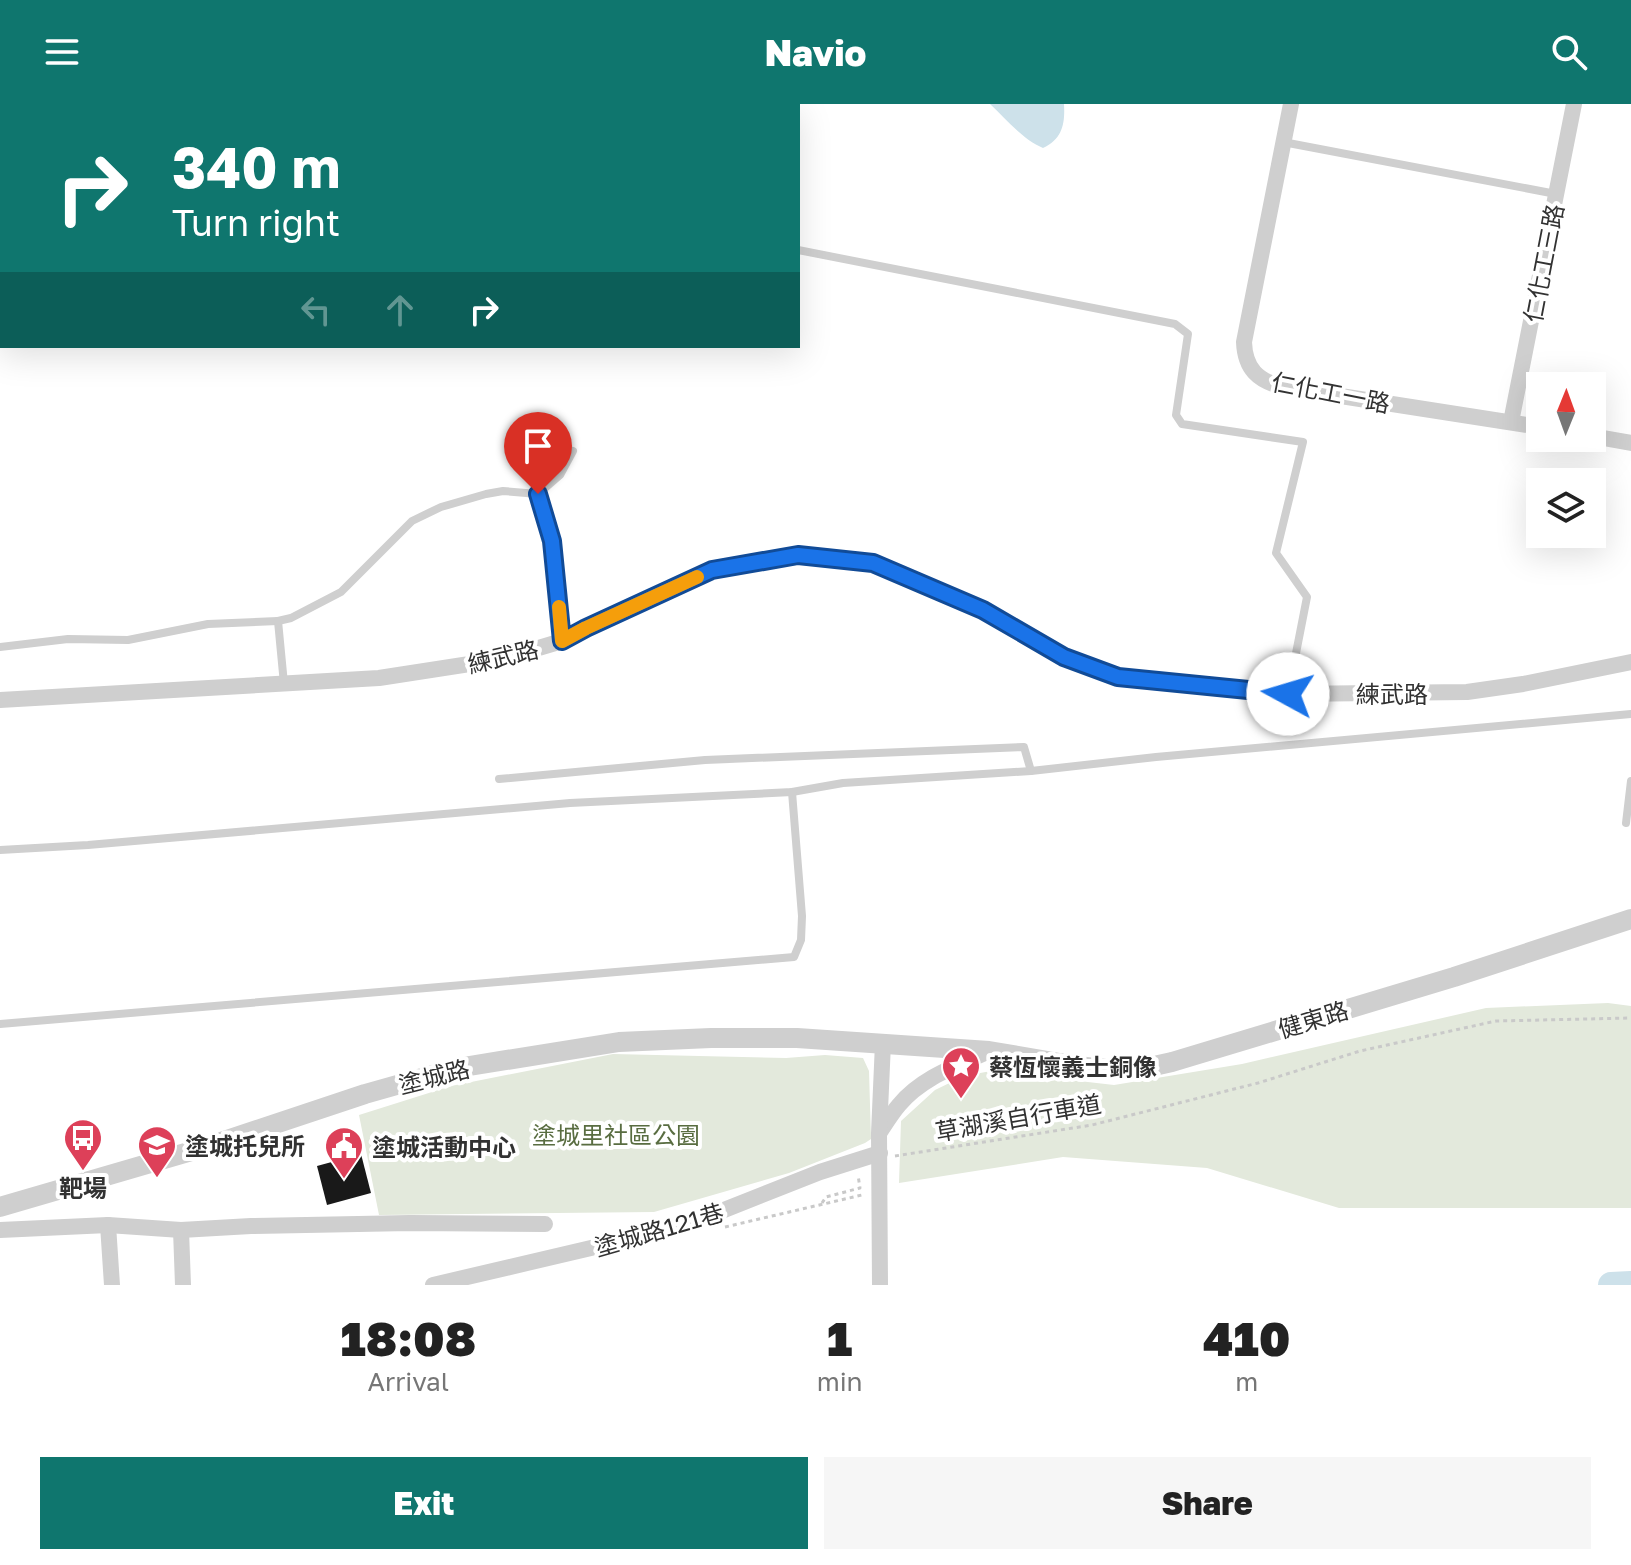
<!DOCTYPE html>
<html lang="en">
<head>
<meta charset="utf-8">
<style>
  :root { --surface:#fff; --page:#f6f6f6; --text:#222; --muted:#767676; --accent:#0f766e }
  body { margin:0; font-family:"Golos Text","Noto Sans TC",sans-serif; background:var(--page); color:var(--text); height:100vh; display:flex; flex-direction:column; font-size:30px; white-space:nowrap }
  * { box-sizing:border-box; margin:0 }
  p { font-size:26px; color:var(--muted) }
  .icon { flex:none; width:44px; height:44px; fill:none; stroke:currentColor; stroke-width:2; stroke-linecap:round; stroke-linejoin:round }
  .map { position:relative; height:1181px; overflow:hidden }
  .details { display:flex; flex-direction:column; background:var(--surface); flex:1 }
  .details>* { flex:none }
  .hud { position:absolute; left:0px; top:0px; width:800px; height:244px; box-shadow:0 8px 32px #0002; background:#0f766e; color:#fff; overflow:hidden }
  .needle { width:52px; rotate:1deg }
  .fabs { position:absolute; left:1526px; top:268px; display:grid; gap:16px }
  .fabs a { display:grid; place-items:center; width:80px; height:80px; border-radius:0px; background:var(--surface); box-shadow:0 8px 32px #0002; font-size:40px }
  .pin { position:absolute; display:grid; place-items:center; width:68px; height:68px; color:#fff; margin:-82px -34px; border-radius:50% 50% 50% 0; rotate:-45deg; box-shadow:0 0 8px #0007 }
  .pin .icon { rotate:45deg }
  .me { position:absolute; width:88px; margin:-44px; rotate:276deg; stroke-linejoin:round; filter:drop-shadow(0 0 6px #0008) }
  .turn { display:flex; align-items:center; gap:28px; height:168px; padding:0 40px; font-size:36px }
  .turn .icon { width:104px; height:104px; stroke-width:2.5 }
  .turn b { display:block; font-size:56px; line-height:68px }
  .lanes { display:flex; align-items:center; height:76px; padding:0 40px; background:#0003; justify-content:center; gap:40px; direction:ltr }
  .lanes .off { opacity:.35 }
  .eta { display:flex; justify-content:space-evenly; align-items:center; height:136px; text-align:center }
  .eta b { font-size:48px; font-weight:800; line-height:56px }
  .button { display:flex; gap:16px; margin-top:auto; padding:16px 40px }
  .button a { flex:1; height:92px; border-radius:0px; background:var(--accent); color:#fff; font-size:32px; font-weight:800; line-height:92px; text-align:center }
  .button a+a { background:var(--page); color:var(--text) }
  header { display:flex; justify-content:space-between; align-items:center; height:104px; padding:0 40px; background:var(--accent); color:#fff; font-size:36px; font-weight:800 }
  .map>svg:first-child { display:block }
</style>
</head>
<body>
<header><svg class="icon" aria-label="menu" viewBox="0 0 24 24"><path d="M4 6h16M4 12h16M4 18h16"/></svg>Navio<svg class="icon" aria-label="search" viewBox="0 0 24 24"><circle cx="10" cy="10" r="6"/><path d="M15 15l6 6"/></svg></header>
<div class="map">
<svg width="1631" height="1181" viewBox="0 0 1631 1181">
  <rect width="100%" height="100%" fill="#fff"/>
  <g fill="#e3e9dc">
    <path d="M1608,899L1631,902V1104H1339L1207,1064L1063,1053L899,1079L901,1017L935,986L964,972L991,967L1114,981L1242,960L1486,904Z"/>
    <path d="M613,950L786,954L825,951L863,954L869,967L871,1035L865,1039L789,1069L654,1108L379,1111L359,1011L451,982Z"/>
  </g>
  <path fill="#cde1ea" d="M990,0H1064C1065,19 1063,35 1043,44C1023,36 1006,15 990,0Z"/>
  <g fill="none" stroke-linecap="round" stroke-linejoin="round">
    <path stroke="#cde1ea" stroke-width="26" d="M1611,1181L1631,1180"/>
  </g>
  <path fill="#191919" d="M361,1050L371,1089L327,1101L317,1062Z"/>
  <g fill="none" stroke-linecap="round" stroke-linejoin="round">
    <g stroke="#c9c9c9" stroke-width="3" stroke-dasharray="4 4" stroke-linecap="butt">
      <path d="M895,1052L1092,1021L1258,979L1360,947L1496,917L1631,914"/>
      <path d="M822,1099L826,1093L860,1084L858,1071"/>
      <path d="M725,1123L862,1091"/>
    </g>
    <g stroke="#cfcfcf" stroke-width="8">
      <path d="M1283,38L1556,90"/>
      <path d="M798,146L1175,220L1188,230L1176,311L1182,320L1303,338L1276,449L1307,493L1288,590"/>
      <path d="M538,390L560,371L573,347"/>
      <path d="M0,543L68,535L128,536L208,520L278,517"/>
      <path d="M284,580L278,517L291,514L341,488L412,417L441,403L486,390L503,387L538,390L552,437L562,536"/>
      <path d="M499,675L705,656L1024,643L1031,667"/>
      <path d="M1626,719L1631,677"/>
      <path d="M0,746L88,741L570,699L792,688L843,679L1031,667L1156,653L1631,610"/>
      <path d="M0,920L794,853L801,836L802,812L792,688"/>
    </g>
    <g stroke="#cfcfcf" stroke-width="16">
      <path d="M1291,0L1244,238C1245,265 1258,277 1283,283L1540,323"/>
      <path d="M1511,318L1574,0"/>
      <path d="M1592,332L1631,339"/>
      <path d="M0,596L379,574L502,555L562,537L586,524L712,466L798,451L873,459L983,506L1064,553L1118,573L1288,590L1467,588L1523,580L1631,558"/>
      <path d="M880,1028C886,1019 892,1009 899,1001C921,974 956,962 987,948"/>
      <path d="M108,1121L112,1181"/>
      <path d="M0,1126L108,1121L181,1126L251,1122L410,1119L545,1120"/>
      <path d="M181,1126L183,1181"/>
      <path d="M433,1181L655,1129L724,1106L820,1068L880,1049"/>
      <path d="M880,1181L879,1029L883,939"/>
    </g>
    <path stroke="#cfcfcf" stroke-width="20" d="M0,1103L209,1042L365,990L457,964L619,938L711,934H797L989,947L1077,962L1115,966H1136L1172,958L1454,873L1631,815"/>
  </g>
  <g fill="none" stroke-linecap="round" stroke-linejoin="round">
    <g stroke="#114b97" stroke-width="20">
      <path id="route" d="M538,390L552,437L562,537L586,524L712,466L798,451L873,459L983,506L1064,553L1118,573L1288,590"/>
    </g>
    <use href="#route" stroke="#1a73e8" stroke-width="14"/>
    <path stroke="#f59e0b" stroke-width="14" d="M559,503L562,537L586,524L697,473"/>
  </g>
  <defs>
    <g id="sight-pin" transform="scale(2)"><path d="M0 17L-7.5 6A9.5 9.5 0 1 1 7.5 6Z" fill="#dd4059" stroke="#fff"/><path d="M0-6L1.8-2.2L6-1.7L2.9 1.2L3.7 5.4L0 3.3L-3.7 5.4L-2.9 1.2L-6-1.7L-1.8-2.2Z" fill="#fff"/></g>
    <g id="bus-pin" transform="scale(2)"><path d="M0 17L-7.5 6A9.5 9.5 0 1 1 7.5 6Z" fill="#dd4059" stroke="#fff"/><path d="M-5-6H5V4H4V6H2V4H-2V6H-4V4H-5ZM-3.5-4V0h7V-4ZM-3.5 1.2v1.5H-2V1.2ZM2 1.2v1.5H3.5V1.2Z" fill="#fff"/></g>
    <g id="school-pin" transform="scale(2)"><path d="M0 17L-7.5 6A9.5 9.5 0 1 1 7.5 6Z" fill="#dd4059" stroke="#fff"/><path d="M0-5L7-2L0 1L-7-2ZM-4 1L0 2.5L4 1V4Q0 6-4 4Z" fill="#fff"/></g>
    <g id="civic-pin" transform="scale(2)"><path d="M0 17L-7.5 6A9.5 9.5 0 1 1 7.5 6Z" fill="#dd4059" stroke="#fff"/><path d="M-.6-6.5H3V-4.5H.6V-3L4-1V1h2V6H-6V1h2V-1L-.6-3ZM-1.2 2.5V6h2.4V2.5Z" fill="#fff"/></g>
  </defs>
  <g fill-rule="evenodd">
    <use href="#sight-pin" x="961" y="962"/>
    <use href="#bus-pin" x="83" y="1034"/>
    <use href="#school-pin" x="157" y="1041"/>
    <use href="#civic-pin" x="344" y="1042"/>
  </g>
  <g text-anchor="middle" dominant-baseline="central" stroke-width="8" stroke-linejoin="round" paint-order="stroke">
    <g font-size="24" fill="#323232" stroke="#fff">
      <text transform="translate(1543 159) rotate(-79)">仁化工三路</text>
      <text transform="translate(1331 288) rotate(11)">仁化工一路</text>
      <text transform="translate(503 552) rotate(-13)">練武路</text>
      <text x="1392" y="589">練武路</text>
      <text transform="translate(1313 915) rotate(-17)">健東路</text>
      <text transform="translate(434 972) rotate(-14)">塗城路</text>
      <text transform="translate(1018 1013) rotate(-10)">草湖溪自行車道</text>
      <text transform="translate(659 1125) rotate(-16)">塗城路121巷</text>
    </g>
    <g font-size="24" font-weight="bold" fill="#323232" stroke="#fff" text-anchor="start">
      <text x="989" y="962">蔡恆懷義士銅像</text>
      <text x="185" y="1041">塗城托兒所</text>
      <text x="372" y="1042">塗城活動中心</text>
      <text x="83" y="1083" text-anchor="middle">靶場</text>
    </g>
    <g font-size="24" fill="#596d41" stroke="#fff">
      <text x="616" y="1030">塗城里社區公園</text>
    </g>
  </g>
</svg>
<div class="fabs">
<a><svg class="needle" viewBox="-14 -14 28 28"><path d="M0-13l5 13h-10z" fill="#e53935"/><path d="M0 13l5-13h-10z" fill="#767676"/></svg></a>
<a><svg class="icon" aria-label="layers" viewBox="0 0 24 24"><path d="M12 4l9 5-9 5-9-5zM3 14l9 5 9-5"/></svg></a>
</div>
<div class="pin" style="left:538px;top:390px;background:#d93025"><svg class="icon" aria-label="arrive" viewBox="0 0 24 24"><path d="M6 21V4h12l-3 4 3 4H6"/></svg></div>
<svg class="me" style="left:1288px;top:590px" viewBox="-20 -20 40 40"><circle r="19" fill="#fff"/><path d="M0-13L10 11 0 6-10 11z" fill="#1a73e8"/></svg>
<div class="hud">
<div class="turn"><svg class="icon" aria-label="right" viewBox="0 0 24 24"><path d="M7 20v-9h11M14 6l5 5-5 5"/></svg><div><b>340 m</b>Turn right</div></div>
<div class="lanes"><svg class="icon off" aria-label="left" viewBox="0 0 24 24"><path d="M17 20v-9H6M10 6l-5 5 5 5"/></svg><svg class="icon off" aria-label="ahead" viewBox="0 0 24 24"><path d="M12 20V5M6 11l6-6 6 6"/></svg><svg class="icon" aria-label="right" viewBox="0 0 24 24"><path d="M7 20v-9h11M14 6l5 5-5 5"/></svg></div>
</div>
</div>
<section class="details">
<div class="eta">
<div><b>18:08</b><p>Arrival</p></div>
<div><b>1</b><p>min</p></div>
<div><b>410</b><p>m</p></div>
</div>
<div class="button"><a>Exit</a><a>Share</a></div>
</section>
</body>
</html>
